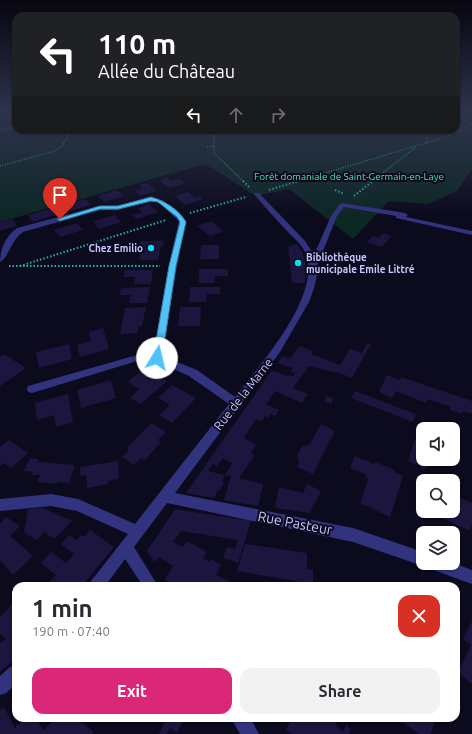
<!DOCTYPE html>
<html lang="en">
<head>
<meta charset="utf-8">
<style>
  :root { --surface:#fff; --page:#f2f2f3; --text:#2b2b33; --muted:#7c7c81; --accent:#db2777 }
  body { margin:0; font-family:Ubuntu,sans-serif; background:var(--page); color:var(--text); height:100vh; display:flex; flex-direction:column; font-size:15px; white-space:nowrap }
  * { box-sizing:border-box; margin:0 }
  p { font-size:13px; color:var(--muted) }
  .icon { flex:none; width:22px; height:22px; fill:none; stroke:currentColor; stroke-width:2; stroke-linecap:round; stroke-linejoin:round }
  .map { position:relative; flex:1; overflow:hidden }
  .panel { position:absolute; left:12px; top:582px; width:448px; height:140px; display:flex; flex-direction:column; background:var(--surface); border-radius:12px; box-shadow:0 1px 3px #0004 }
  .panel>* { flex:none }
  .banner { position:absolute; left:12px; top:12px; width:448px; height:122px; border-radius:12px; box-shadow:0 1px 3px #0004; background:#202124; color:#fff; overflow:hidden }
  .fabs { position:absolute; left:416px; top:422px; display:grid; gap:8px }
  .fabs a { display:grid; place-items:center; width:44px; height:44px; border-radius:8px; background:var(--surface); box-shadow:0 1px 3px #0004; font-size:20px }
  .pin { position:absolute; display:grid; place-items:center; width:34px; height:34px; color:#fff; margin:-41px -17px; border-radius:50% 50% 50% 0; rotate:-45deg; box-shadow:0 0 4px #0007 }
  .pin .icon { rotate:45deg }
  .me { position:absolute; width:44px; margin:-22px; rotate:9deg; stroke-linejoin:round; filter:drop-shadow(0 0 3px #0008) }
  .turn { display:flex; align-items:center; gap:14px; height:84px; padding:0 20px; font-size:18px }
  .turn .icon { width:52px; height:52px; stroke-width:2.5 }
  .turn b { display:block; font-size:28px; line-height:34px }
  .lanes { display:flex; align-items:center; height:38px; padding:0 20px; background:#0003; justify-content:center; gap:20px; direction:ltr }
  .lanes .off { opacity:.35 }
  .round { display:grid; place-items:center; flex:none; width:42px; height:42px; border-radius:12px; background:var(--page) }
  .head { display:flex; align-items:center; justify-content:space-between; height:68px; padding:0 20px }
  h1 { font-size:24px; font-weight:700; line-height:30px }
  .button { display:flex; gap:8px; margin-top:auto; padding:8px 20px }
  .button a { flex:1; height:46px; border-radius:12px; background:var(--accent); color:#fff; font-size:16px; font-weight:700; line-height:46px; text-align:center }
  .button a+a { background:var(--page); color:var(--text) }
  .map>svg:first-child { display:block }
</style>
</head>
<body>
<div class="map">
<svg width="472" height="734" viewBox="0 0 472 734">
  <rect width="100%" height="100%" fill="#0c0a1d"/>
  <path fill="#0d2725" d="M0,113H16V130H456V113H472V169L457,191L428,204L389,201L353,239L289,189L256,196L205,164L0,222Z"/>
  <g fill="#1c153e" fill-rule="evenodd">
    <path d="M167,177L171,181L179,179L185,183L169,188L159,180Z"/>
    <path d="M147,183L157,191L140,196L135,191L143,188L139,185Z"/>
    <path d="M117,190L124,196L104,202L98,196Z"/>
    <path d="M188,192L195,198L201,197L203,199L185,205L175,196Z"/>
    <path d="M85,199L91,205L70,211L64,205Z"/>
    <path d="M149,204L158,212L137,219L132,215L142,212L138,208Z"/>
    <path d="M50,209L55,215L33,222L28,215Z"/>
    <path d="M115,215L121,222L99,229L93,221Z"/>
    <path d="M13,219L17,226L0,231V222Z"/>
    <path d="M211,221L224,231L210,236L197,226Z"/>
    <path d="M77,223L83,230L60,237L54,230Z"/>
    <path d="M383,233L391,236L382,247L367,242L373,236L379,238Z"/>
    <path d="M140,241H164L163,246H161L158,260H139L143,246H139Z"/>
    <path d="M297,244L302,252L305,262V283H292L288,246Z"/>
    <path d="M201,245H219V259H200Z"/>
    <path d="M199,269H228V276H215V283H199Z"/>
    <path d="M125,270H153L151,284H134L135,277H123Z"/>
    <path d="M150,287L147,303H129L131,295H119L121,288Z"/>
    <path d="M190,287H220V294H207L206,302H189Z"/>
    <path d="M146,307L142,326L139,327L137,333L120,334L125,308Z"/>
    <path d="M180,307H201L200,326H178Z"/>
    <path d="M103,328L109,349L80,357L77,345L91,341L89,332Z"/>
    <path d="M367,343L371,344L352,378L339,373L309,366L293,388L308,394L302,403L275,391L266,404L279,410L275,416L271,414L268,418L265,416L262,422L256,419L244,438L256,445L251,453L255,455L239,478L263,484L258,506L224,500L231,476L225,475L222,481L224,482L220,491L218,490L214,498L186,493L272,370L288,376L289,375L293,376L295,373L291,372L293,368L278,363L282,356L290,359L299,346L313,351L311,354L340,365L350,349L362,353ZM223,458L232,463L225,475L208,471L213,464L217,466Z"/>
    <path d="M69,344L72,359L39,368L36,352Z"/>
    <path d="M4,354L26,368L0,386V357Z"/>
    <path d="M143,369L167,381L141,404L130,398L139,389L128,382Z"/>
    <path d="M387,375L400,380L401,377L472,401V414L463,411L462,414L450,410L451,407L428,399L426,403L396,391L392,398L379,392Z"/>
    <path d="M111,380L116,398L81,408L77,390Z"/>
    <path d="M172,385L196,398L172,423L159,415L170,405L158,398Z"/>
    <path d="M355,391L416,414L413,422L351,398Z"/>
    <path d="M68,394L73,422L56,427L54,415L37,420L35,403Z"/>
    <path d="M327,396L334,399L331,404L324,401Z"/>
    <path d="M151,423L166,432L158,440L161,442L145,460L141,458L134,465L122,457L129,450L127,448Z"/>
    <path d="M321,424L335,431L313,474L297,467L299,462L297,456L302,446L309,445Z"/>
    <path d="M415,439L423,443V459H429L426,469L408,461Z"/>
    <path d="M9,440L28,453L11,468L4,463L0,466V447Z"/>
    <path d="M355,456L374,464L375,462L395,470L394,472L403,476L390,517L360,503L368,480L365,474L350,468Z"/>
    <path d="M30,458L39,459L38,462L75,465L69,483L58,482L57,484L37,482L40,475H31L33,472L24,471Z"/>
    <path d="M118,461L119,479L108,481V484L87,488L86,475L80,476V467Z"/>
    <path d="M307,484L321,491L310,513L275,508L279,487L303,493Z"/>
    <path d="M453,495L472,503V524L470,531L428,511H453Z"/>
    <path d="M43,508L72,521L54,539L44,532L37,540L24,532L28,509Z"/>
    <path d="M175,509L251,521L238,563L223,558L227,547L235,549L238,540L181,531L173,542L183,547L187,541L207,552L203,558L210,562L211,559L221,565L216,575L233,583L232,586H195L191,584L190,586H169L165,579L173,566L159,557L154,562L147,551Z"/>
    <path d="M6,517L20,526L10,536L33,556L13,575L0,560V524Z"/>
    <path d="M90,530L114,547L82,586H46L56,575L41,563L51,552L66,563L74,554L61,544L69,535L76,540L81,535L84,537Z"/>
    <path d="M245,544L307,553V569L313,570V584L237,571Z"/>
    <path d="M16,600V658L0,672V643L6,639L0,634V617Z"/>
    <path d="M472,621V684L458,672L471,645L463,639Z"/>
    <path d="M4,707L15,728L26,718H36L43,730L57,718H81L79,721L93,731L92,734H0V710Z"/>
    <path d="M167,718H184L177,733L170,728L167,734H159Z"/>
    <path d="M292,718H334L337,720L335,725L343,732L346,725L351,729L349,734H292L286,730Z"/>
    <path d="M397,718H435L431,734H419Z"/>
  </g>
  <g fill="none" stroke-linecap="round" stroke-linejoin="round">
    <g stroke="#26b3a3" stroke-width="1.5" stroke-dasharray="1 1.5" stroke-linecap="butt">
      <path d="M0,130L16,127"/>
      <path d="M214,130V153L244,182"/>
      <path d="M427,143L428,130"/>
      <path d="M207,147L214,146"/>
      <path d="M0,166L55,151L62,146L71,130"/>
      <path d="M295,182L436,140L468,127L472,122"/>
      <path d="M371,182L416,147"/>
    </g>
    <g stroke="#26b3a3" stroke-width="2" stroke-dasharray="1.5 2" stroke-linecap="butt">
      <path d="M243,181L250,188"/>
      <path d="M269,190L298,181"/>
      <path d="M335,190L344,194"/>
      <path d="M354,196L373,181"/>
      <path d="M190,213L246,197"/>
      <path d="M9,266H160"/>
      <path d="M20,266L166,220"/>
    </g>
    <g fill="#32337e" fill-rule="evenodd">
      <path d="M255,193H259L305,241L314,255L331,216L340,204L342,203L405,213L408,215L406,217L472,231V235L396,218V216L344,207L337,216L317,266V275L314,288L309,302L280,352L175,493L353,528L423,552V563H453L472,570V584L428,568L427,564L423,566L353,542L167,503L134,547L158,586H143L125,559L105,586H89L91,581L128,534L77,511L51,506L0,511V499L51,494L78,499L135,524L229,404L189,376L156,361H137L32,393L28,392L27,389L28,386L137,355H153L169,265L179,221L158,202L151,201L118,210H100L23,232C12,239 7,260 0,262C0,249 6,236 17,228L100,206H118L151,197L162,200L181,215L186,221L177,265L162,356L197,370L235,397C259,366 326,292 304,250C300,243 293,237 288,232C278,221 268,211 259,200L254,194Z"/>
      <path d="M16,665V684L6,693L0,695V676L10,667Z"/>
      <path d="M231,718H250L259,734H240Z"/>
    </g>
  </g>
  <linearGradient id="sky" x2="0" y2="1"><stop stop-color="#070610"/><stop offset="0.52" stop-color="#2e334c"/><stop offset="1" stop-color="#2e334c" stop-opacity="0"/></linearGradient>
  <rect width="472" height="216" fill="url(#sky)"/>
  <path fill="#4fc3f7" stroke="#337fa1" d="M151,197C165,201 178,209 186,222L176,266L162,358L157,361L153,358L169,266L180,222L177,217L158,202L151,201L118,209H100L60,221L57,219L100,206H118Z"/>
  <g fill="#00e4f1" stroke="#0c0a1d" stroke-width="1.5">
    <circle cx="151" cy="248" r="4"/>
    <circle cx="298" cy="263" r="4"/>
  </g>
  <g text-anchor="middle" dominant-baseline="central" stroke-width="4" stroke-linejoin="round" paint-order="stroke">
    <g font-size="10" fill="#4ce4b7" stroke="#0c0a1d">
      <text x="349" y="176">Forêt domaniale de Saint-Germain-en-Laye</text>
    </g>
    <g font-size="10" font-weight="bold" fill="#c9c6ff" stroke="#0c0a1d" text-anchor="end">
      <text x="143" y="248">Chez Emilio</text>
      <text x="306" y="257" text-anchor="start">Bibliothèque<tspan x="306" dy="12">municipale Emile Littré</tspan></text>
    </g>
    <g font-size="12" fill="#c9c6ff" stroke="#0c0a1d">
      <text transform="translate(243 394) rotate(-52)">Rue de la Marne</text>
    </g>
    <g font-size="14" fill="#c9c6ff" stroke="#0c0a1d">
      <text transform="translate(295 523) rotate(11)">Rue Pasteur</text>
    </g>
  </g>
</svg>
<div class="fabs">
<a><svg class="icon" aria-label="sound" viewBox="0 0 24 24"><path d="M4 9h4l5-4v14l-5-4H4zM17 9q2 3 0 6"/></svg></a>
<a><svg class="icon" aria-label="search" viewBox="0 0 24 24"><circle cx="10" cy="10" r="6"/><path d="M15 15l6 6"/></svg></a>
<a><svg class="icon" aria-label="layers" viewBox="0 0 24 24"><path d="M12 4l9 5-9 5-9-5zM3 14l9 5 9-5"/></svg></a>
</div>
<div class="pin" style="left:60px;top:219px;background:#d93025"><svg class="icon" aria-label="arrive" viewBox="0 0 24 24"><path d="M6 21V4h12l-3 4 3 4H6"/></svg></div>
<svg class="me" style="left:157px;top:358px" viewBox="-20 -20 40 40"><circle r="19" fill="#fff"/><path d="M0-13L10 11 0 6-10 11z" fill="#4fc3f7"/></svg>
<div class="banner">
<div class="turn"><svg class="icon" aria-label="left" viewBox="0 0 24 24"><path d="M17 20v-9H6M10 6l-5 5 5 5"/></svg><div><b>110 m</b>Allée du Château</div></div>
<div class="lanes"><svg class="icon" aria-label="left" viewBox="0 0 24 24"><path d="M17 20v-9H6M10 6l-5 5 5 5"/></svg><svg class="icon off" aria-label="ahead" viewBox="0 0 24 24"><path d="M12 20V5M6 11l6-6 6 6"/></svg><svg class="icon off" aria-label="right" viewBox="0 0 24 24"><path d="M7 20v-9h11M14 6l5 5-5 5"/></svg></div>
</div>
<section class="panel">
<div class="head"><div><h1>1 min</h1><p>190 m · 07:40</p></div><a class="round" style="background:#d93025;color:#fff"><svg class="icon" aria-label="close" viewBox="0 0 24 24"><path d="M6 6l12 12M18 6L6 18"/></svg></a></div>
<div class="button"><a>Exit</a><a>Share</a></div>
</section>
</div>
</body>
</html>
